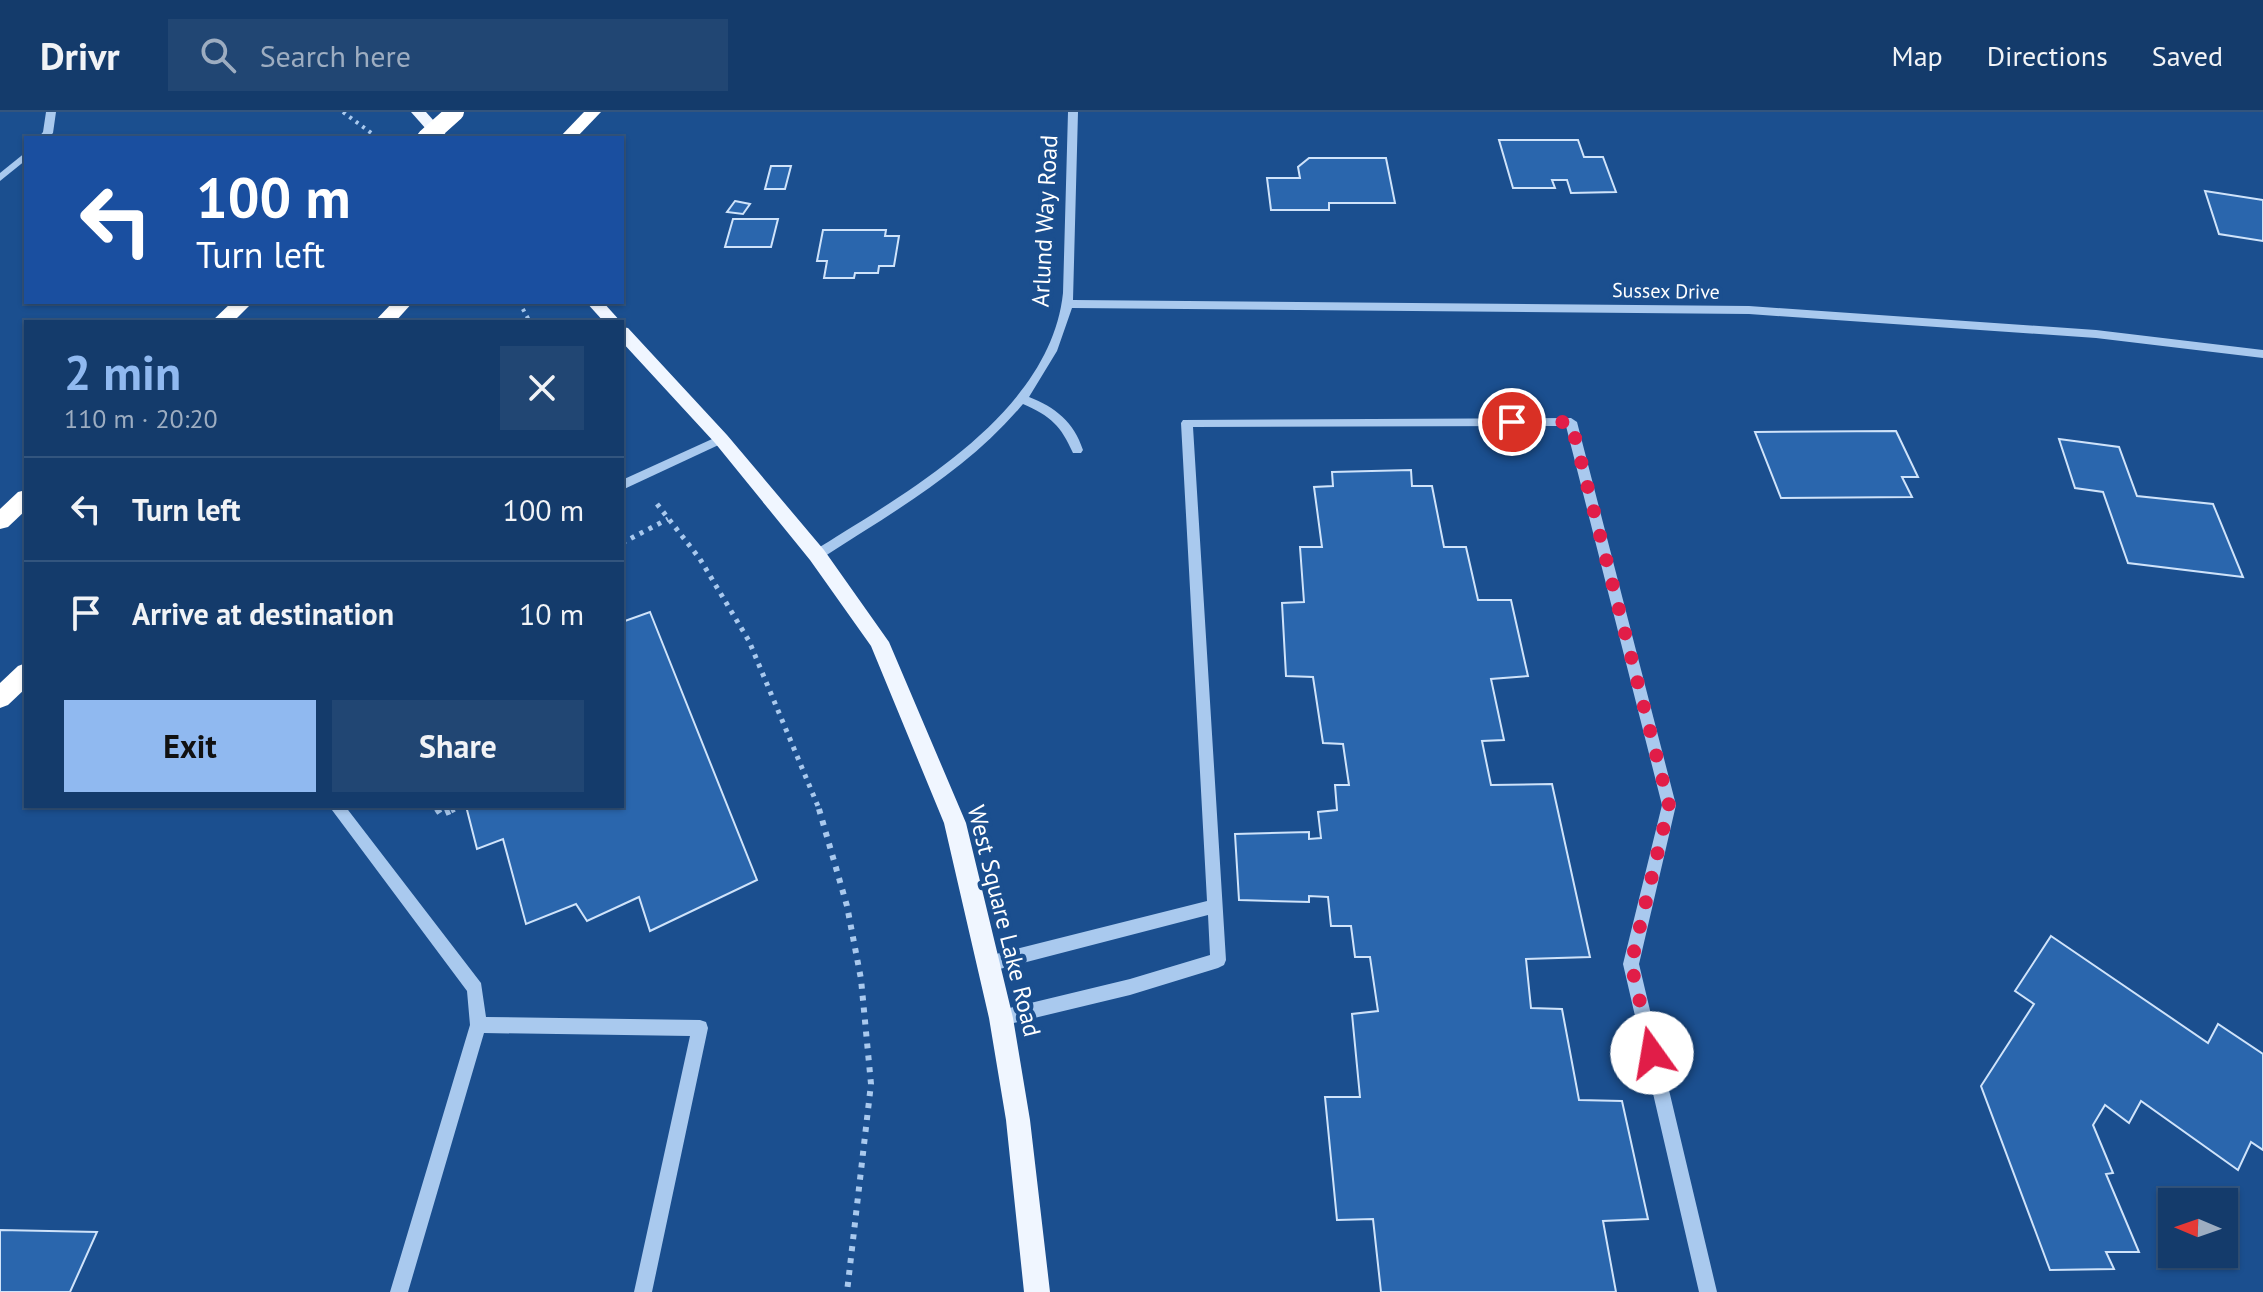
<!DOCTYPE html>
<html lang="en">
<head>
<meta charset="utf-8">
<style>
	body { margin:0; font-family:"PT Sans",sans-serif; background:#214673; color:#f1f3f6; height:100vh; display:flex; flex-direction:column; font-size:30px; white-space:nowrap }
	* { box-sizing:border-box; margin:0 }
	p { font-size:26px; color:#9dadc1 }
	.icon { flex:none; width:44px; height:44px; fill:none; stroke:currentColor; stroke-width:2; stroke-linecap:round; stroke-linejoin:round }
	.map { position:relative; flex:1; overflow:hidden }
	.drawer { position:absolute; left:24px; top:208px; width:600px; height:488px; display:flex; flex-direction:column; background:#143b6b; border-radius:0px; box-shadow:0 2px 6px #0004,0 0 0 2px #33557e }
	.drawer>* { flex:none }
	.guide { position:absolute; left:24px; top:24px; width:600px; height:168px; border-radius:0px; box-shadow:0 2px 6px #0004,0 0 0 2px #33557e; background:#1a4fa0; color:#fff; overflow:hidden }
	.needle { width:52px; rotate:272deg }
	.tools { position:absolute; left:2158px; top:1076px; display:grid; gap:16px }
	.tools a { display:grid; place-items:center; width:80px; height:80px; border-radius:0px; background:#143b6b; box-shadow:0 2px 6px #0004,0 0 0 2px #33557e; font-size:40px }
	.pin { position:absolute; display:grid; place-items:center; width:68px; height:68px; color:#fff; margin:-34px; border:4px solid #fff; border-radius:50%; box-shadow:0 2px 8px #0007 }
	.me { position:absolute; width:88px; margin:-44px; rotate:347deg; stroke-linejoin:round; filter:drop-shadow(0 0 6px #0008) }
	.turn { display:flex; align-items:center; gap:28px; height:168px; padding:0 40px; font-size:36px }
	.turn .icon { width:104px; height:104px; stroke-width:2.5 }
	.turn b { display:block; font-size:56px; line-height:68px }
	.round { display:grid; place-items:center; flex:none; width:84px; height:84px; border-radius:0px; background:#214673 }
	.head { display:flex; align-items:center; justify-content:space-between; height:136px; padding:0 40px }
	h1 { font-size:48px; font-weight:600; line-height:60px; color:#90b9f0 }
	.primary-button { display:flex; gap:16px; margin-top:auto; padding:16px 40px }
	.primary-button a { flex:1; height:92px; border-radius:0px; background:#90b9f0; color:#111; font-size:32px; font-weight:600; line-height:92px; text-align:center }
	.primary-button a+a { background:#214673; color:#f1f3f6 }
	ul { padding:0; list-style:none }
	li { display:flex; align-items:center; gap:24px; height:104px; padding:0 40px; border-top:2px solid #33557e }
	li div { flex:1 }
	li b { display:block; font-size:30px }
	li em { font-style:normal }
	header { display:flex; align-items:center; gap:48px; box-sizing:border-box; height:112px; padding:0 40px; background:#143b6b; border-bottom:2px solid #33557e }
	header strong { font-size:38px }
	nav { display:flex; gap:44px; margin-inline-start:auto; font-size:28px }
	.search { width:560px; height:72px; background:#214673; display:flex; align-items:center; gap:20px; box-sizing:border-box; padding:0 28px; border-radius:0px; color:#9dadc1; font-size:30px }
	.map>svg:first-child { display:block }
</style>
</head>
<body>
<header>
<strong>Drivr</strong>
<div class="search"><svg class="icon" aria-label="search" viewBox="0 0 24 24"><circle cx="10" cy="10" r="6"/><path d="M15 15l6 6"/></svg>Search here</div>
<nav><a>Map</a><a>Directions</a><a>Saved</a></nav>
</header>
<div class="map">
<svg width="2263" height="1180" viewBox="0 0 2263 1180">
	<rect width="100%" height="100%" fill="#1b4f8f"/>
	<!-- building -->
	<g fill="#2a66ad" stroke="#cfe3fa" stroke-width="2">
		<polygon points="1499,28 1578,28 1584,45 1603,45 1616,80 1571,81 1567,68 1552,68 1555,76 1513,76"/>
		<polygon points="1309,46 1386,46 1395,91 1329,91 1329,98 1271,98 1267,66 1300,66 1298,55"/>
		<polygon points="771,54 791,54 785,77 765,77"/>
		<polygon points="2205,79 2263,88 2263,129 2219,122"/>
		<polygon points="735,89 750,92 743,102 727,100"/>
		<polygon points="733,107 778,107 771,135 725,135"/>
		<polygon points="823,118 886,118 885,124 899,124 894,154 879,154 878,161 855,161 854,166 824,166 827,149 817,149"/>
		<polygon points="1896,319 1918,365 1902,365 1912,385 1781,386 1755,320"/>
		<polygon points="2059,327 2119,335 2137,384 2213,392 2243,465 2128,451 2103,380 2075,376"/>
		<polygon points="1411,358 1412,374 1432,374 1444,435 1466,435 1478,488 1511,488 1528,564 1491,567 1504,628 1482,629 1491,673 1552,672 1590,845 1526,847 1531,896 1562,897 1579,988 1622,989 1648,1107 1603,1109 1616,1180 1381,1180 1373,1107 1337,1108 1325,985 1360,985 1352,902 1378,899 1370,845 1355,845 1351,814 1331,814 1328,785 1309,784 1309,790 1239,788 1235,722 1309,720 1309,727 1321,726 1318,700 1337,698 1335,673 1349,673 1343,632 1323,631 1313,565 1286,564 1282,491 1304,490 1300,435 1322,435 1314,375 1333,374 1332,360"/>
		<polygon points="650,500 757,768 650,819 639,785 587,809 576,792 526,812 503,727 477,737 466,694 622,694 622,510"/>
		<polygon points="2051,824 2208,931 2218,912 2263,942 2263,1038 2251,1030 2238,1058 2141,989 2129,1011 2105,993 2093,1013 2113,1061 2106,1062 2139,1140 2106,1140 2114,1157 2050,1158 1981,974 2034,892 2015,879"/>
		<polygon points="0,1118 97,1120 70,1180 0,1180"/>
	</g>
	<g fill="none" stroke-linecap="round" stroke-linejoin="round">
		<!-- path-far2 -->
		<g stroke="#a9c9ee" stroke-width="4" stroke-dasharray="3 5" stroke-linecap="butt">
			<polyline points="343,0 378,26"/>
			<polyline points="519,190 530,210"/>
		</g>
		<!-- path-far1 -->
		<g stroke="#a9c9ee" stroke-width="5" stroke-dasharray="4 6" stroke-linecap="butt">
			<polyline points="657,392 700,447 749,529 820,699"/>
			<polyline points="622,431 668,407"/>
			<polyline points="435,694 438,699"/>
			<polyline points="451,699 461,694"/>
		</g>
		<!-- path -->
		<g stroke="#a9c9ee" stroke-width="6" stroke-dasharray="5 7" stroke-linecap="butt">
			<polyline points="437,697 441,703 455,697"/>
			<polyline points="819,697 847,794 861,867 871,972 847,1180"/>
		</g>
		<!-- minor -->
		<g fill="#a9c9ee" fill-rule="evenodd">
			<polygon points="46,0 56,0 53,21 48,26 38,26 43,20"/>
			<path d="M1068,0H1078L1073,188L1749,194L2096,218L2263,238V246L2096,226L1749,202L1072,196L1057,239L1029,285C1055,295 1074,310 1083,338L1081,341H1073C1061,314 1051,304 1023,292C968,358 893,400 822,446H812L811,443L812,440C905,381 1050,303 1063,181Z"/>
			<polygon points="26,40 26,48 0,69 0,61"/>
			<polygon points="1571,306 1577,310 1676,693 1639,852 1717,1180 1699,1180 1623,852 1662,693 1566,314 1193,315 1226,848 1224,853 1218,856 1130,883 1001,914 995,912 993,906 995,900 1001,898 1130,867 1210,843 1208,803 988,860 982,857 980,852 982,847 988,844 1207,789 1181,311 1183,308"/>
			<polygon points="721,323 727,327 725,330 622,378 622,368"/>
			<polygon points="329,694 345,694 481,871 486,905 700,908 706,910 708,916 652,1180 634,1180 690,924 484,921 408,1180 390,1180 470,913 467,879"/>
		</g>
		<!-- major -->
		<g fill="#f0f6ff" fill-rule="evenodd">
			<polygon points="411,0 426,0 449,26 434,26"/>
			<polygon points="586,190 603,190 621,210 604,210"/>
			<polygon points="622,215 628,216 727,323 824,438 889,530 966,711 1013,906 1030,1008 1050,1180 1024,1180 1006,1008 989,906 944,711 871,534 810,448 715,331 622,230"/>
		</g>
		<!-- highway -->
		<g fill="#fff" fill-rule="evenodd">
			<polygon points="584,0 601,0 576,26 559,26"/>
			<polygon points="232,190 253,190 233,210 211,210"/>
			<polygon points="393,190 413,190 395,210 374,210"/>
			<polygon points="26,378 26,398 8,415 0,417 0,397 18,380"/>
			<polygon points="26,551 26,576 8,593 0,596 0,571 18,554"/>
		</g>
		<!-- highway-bridge -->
		<polyline stroke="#fff" stroke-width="18" points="426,26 455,0"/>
	</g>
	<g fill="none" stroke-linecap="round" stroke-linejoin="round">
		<!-- route -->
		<polyline stroke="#e11d48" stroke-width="14" stroke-dasharray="0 25.2" points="1512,310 1571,310 1669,693 1631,852 1652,941"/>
	</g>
	<g text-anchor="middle" stroke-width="8" stroke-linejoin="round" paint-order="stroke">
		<!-- far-street labels -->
		<g font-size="20" fill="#fff" stroke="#1b4f8f">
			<text transform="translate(1666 179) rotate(1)" y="7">Sussex Drive</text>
		</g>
		<!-- street labels -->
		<g font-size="24" fill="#fff" stroke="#1b4f8f">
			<text transform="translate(1045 109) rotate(-87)" y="8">Arlund Way Road</text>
			<text transform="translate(1004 809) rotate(76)" y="8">West Square Lake Road</text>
		</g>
	</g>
</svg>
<div class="tools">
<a><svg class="needle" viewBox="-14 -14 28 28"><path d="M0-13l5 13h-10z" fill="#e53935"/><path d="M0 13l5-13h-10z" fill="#9dadc1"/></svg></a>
</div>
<div class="pin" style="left:1512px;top:310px;background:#d93025"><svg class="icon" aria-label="arrive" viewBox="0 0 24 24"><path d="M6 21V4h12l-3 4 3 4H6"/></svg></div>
<svg class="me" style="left:1652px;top:941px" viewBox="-20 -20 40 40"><circle r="19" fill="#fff"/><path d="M0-13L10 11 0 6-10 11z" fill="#e11d48"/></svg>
<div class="guide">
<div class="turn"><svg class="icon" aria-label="left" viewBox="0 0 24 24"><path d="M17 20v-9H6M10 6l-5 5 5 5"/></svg><div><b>100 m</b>Turn left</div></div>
</div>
<section class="drawer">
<div class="head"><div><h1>2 min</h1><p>110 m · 20:20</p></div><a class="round"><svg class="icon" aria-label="close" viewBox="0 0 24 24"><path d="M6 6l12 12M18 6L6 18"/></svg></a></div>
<ul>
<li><svg class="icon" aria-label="left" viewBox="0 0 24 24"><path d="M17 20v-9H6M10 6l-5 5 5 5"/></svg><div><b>Turn left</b></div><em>100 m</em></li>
<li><svg class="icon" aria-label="arrive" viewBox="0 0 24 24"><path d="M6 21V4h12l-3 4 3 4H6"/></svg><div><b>Arrive at destination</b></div><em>10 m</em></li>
</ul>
<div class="primary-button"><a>Exit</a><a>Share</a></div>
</section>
</div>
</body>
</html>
